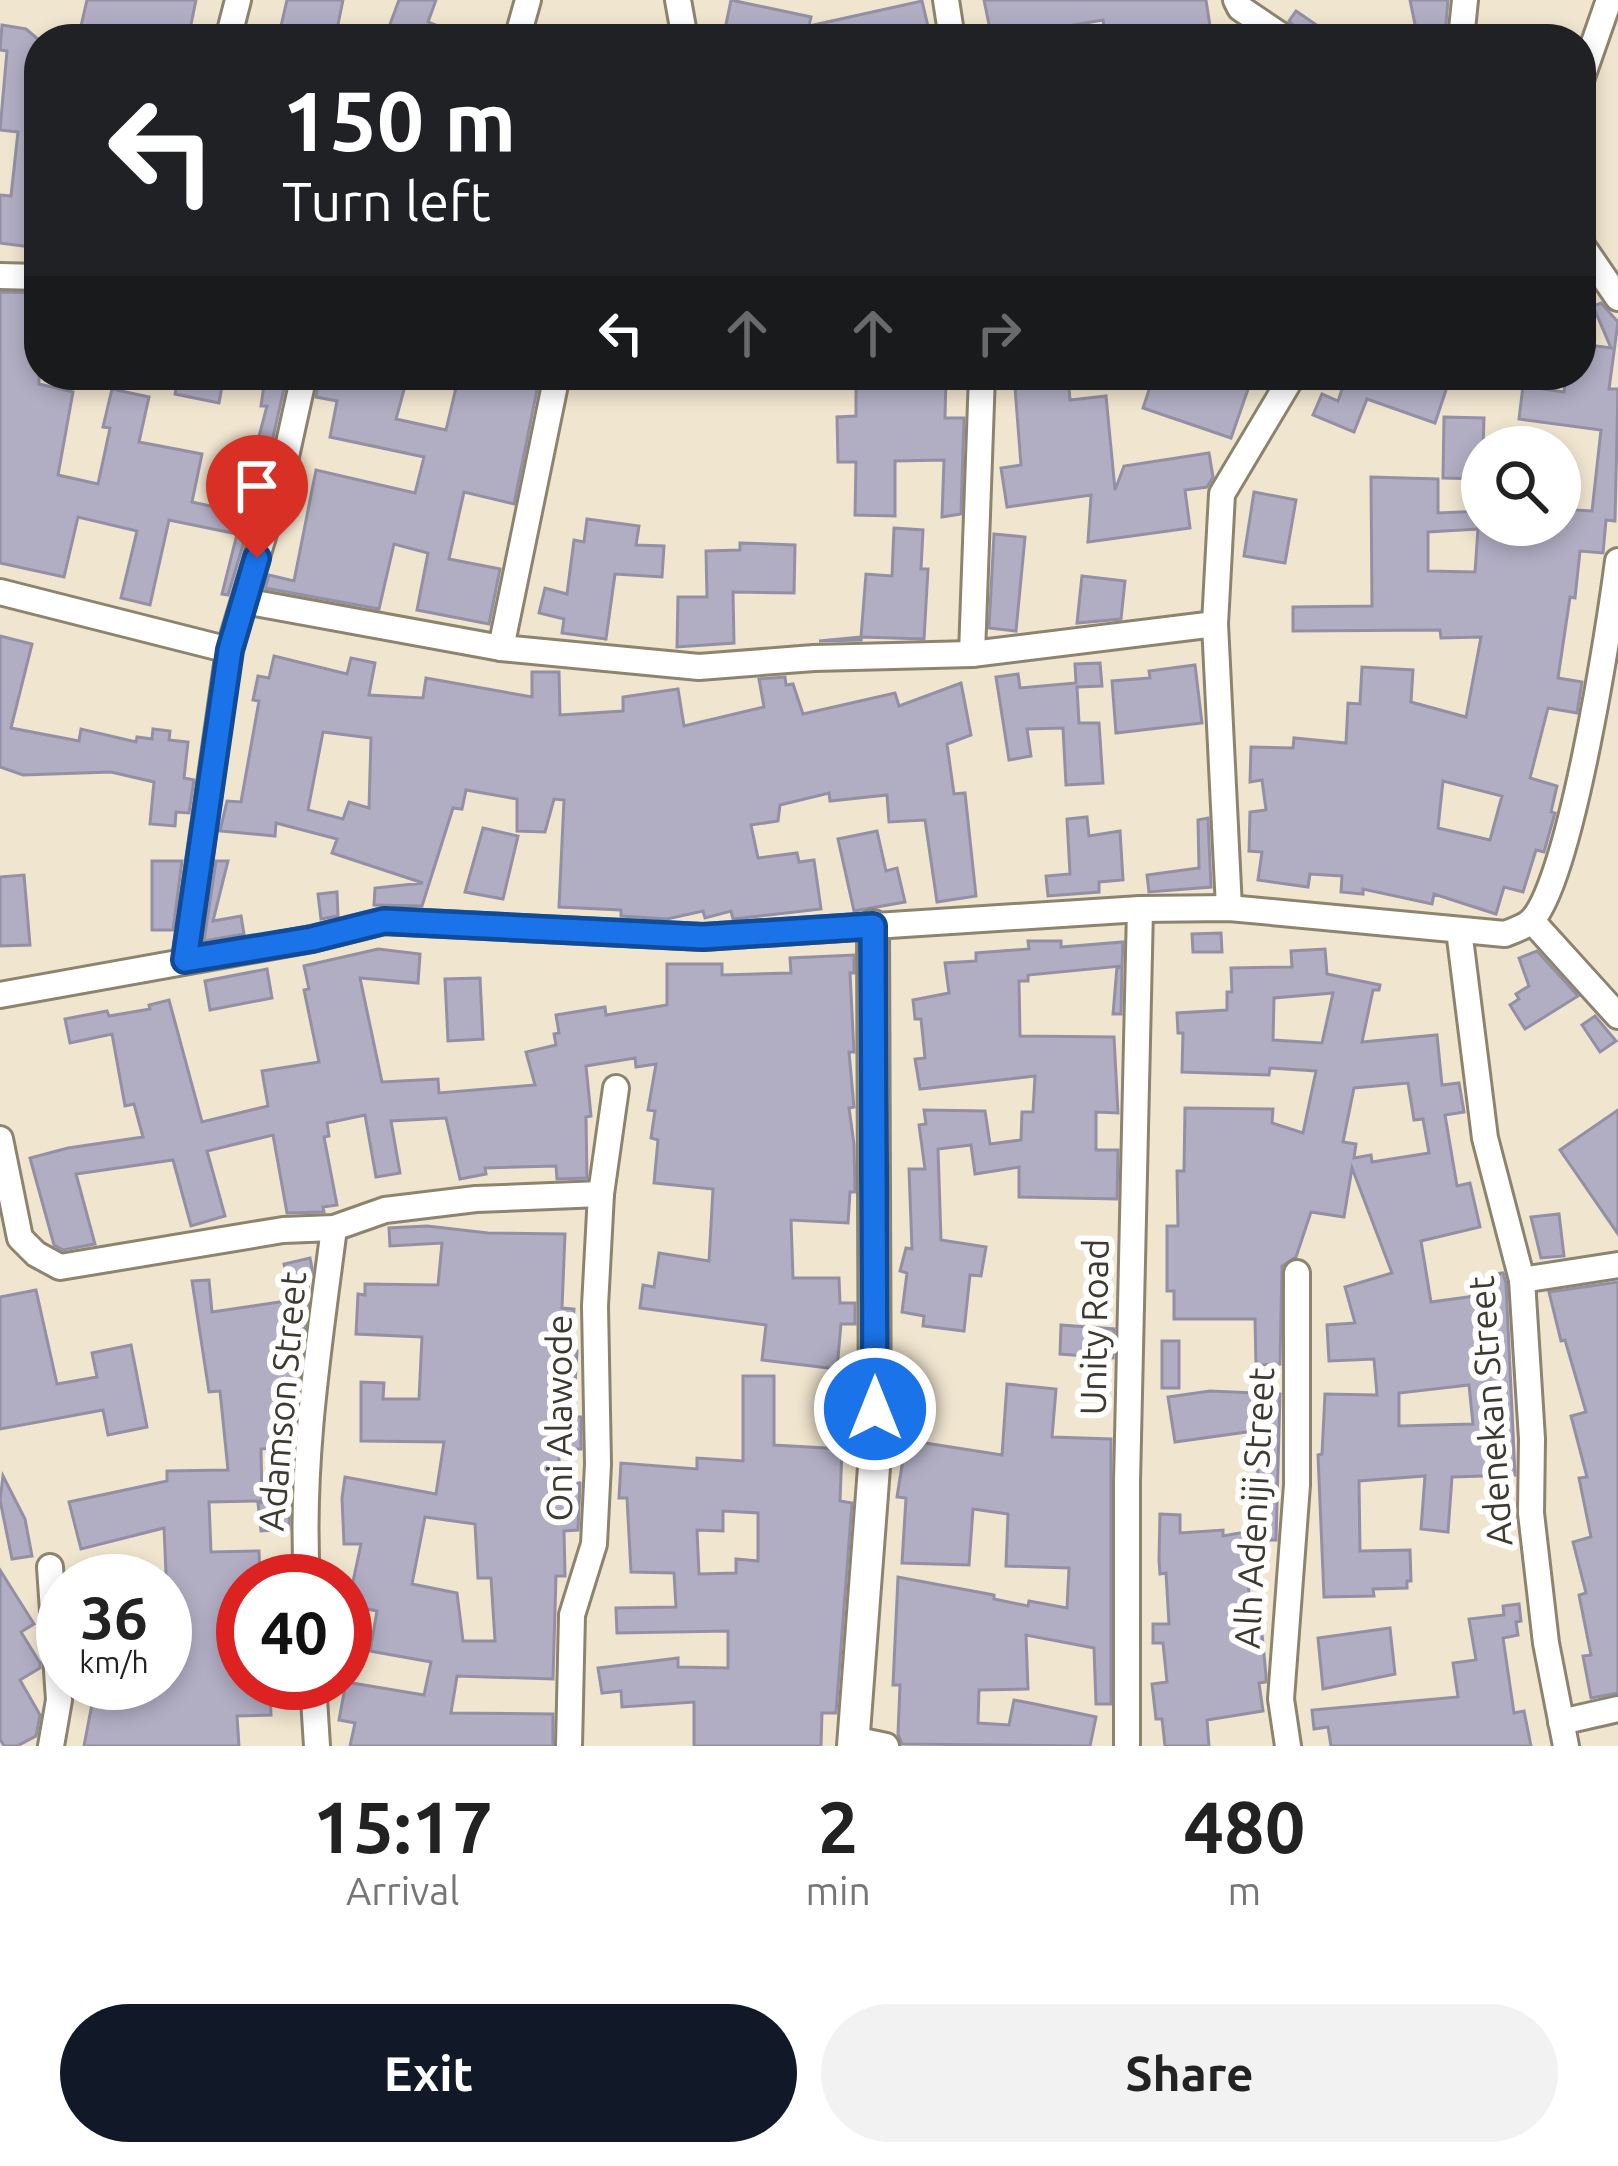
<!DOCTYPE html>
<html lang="en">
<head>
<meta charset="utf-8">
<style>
	body { margin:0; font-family:Ubuntu,sans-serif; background:#f2f2f2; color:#222; height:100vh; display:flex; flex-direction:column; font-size:45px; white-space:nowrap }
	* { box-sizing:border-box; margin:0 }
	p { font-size:39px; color:#767676 }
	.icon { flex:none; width:66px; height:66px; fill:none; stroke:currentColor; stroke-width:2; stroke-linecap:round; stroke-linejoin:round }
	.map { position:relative; height:1746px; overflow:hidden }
	.sheet { display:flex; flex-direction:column; background:#fff; flex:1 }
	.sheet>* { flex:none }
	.top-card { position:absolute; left:24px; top:24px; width:1572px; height:366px; border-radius:48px; box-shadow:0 6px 18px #0003; background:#202124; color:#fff; overflow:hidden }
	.buttons { position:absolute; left:1461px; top:426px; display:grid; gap:24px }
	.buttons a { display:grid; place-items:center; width:120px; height:120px; border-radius:50%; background:#fff; box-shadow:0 6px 18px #0003; font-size:60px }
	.speed { position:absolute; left:36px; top:1554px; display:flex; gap:24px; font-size:60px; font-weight:700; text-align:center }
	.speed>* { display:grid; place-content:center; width:156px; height:156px; border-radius:50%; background:#fff; box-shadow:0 6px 18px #0003; line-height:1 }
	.speed small { font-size:30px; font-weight:400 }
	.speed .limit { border:18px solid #d22; background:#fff; color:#111 }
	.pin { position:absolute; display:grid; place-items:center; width:102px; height:102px; color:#fff; margin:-123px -51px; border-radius:50% 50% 50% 0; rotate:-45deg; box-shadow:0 0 12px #0007 }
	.pin .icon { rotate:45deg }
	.me { position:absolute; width:132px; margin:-66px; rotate:0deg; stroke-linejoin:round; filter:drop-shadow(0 0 9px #0008) }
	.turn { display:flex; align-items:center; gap:42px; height:252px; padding:0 60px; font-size:54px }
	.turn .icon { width:156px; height:156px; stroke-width:2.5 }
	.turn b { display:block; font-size:84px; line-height:102px }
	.lanes { display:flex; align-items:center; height:114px; padding:0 60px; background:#0003; justify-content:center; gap:60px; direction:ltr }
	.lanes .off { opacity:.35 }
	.eta { display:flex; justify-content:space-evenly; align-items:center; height:204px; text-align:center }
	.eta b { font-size:72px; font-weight:700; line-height:84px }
	.button { display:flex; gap:24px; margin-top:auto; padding:24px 60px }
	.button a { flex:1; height:138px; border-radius:72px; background:#111827; color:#fff; font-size:48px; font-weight:700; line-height:138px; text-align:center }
	.button a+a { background:#f2f2f2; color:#222 }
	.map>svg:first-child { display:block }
</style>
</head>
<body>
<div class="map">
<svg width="1618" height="1746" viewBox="0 0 1618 1746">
	<rect width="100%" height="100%" fill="#f0e5cf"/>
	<!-- building -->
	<g fill="#b1aec4" stroke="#9390a5" stroke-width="3" fill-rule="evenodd">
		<polygon points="87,0 196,0 188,39 78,39"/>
		<polygon points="287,0 343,0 335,39 278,39"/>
		<polygon points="399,0 436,0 428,22 469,39 397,39 386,35"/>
		<polygon points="731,0 811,17 809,26 922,1 931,39 723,39"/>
		<polygon points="984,0 1206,0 1212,39 1106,39 1103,20 992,39"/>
		<polygon points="1410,0 1448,0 1445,35 1418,39"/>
		<polygon points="1296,11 1337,39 1308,39 1289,21"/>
		<polygon points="2,25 26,29 39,40 39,248 0,243 0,195 11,196 18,132 0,130 7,51 0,50"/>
		<polygon points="0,292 39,293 39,384 73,392 58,475 98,484 110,428 103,427 112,389 149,397 139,442 202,454 192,502 252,515 228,595 222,594 237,534 169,520 150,605 121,598 137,531 78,517 64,577 0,563"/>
		<path d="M1601,303L1618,322L1609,389H1618L1615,521L1606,520L1603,553L1580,551L1575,598L1570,597L1558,678L1582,682L1577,713L1548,708L1530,778L1557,786L1551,812L1555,813L1544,852L1536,850L1523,892L1504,887L1496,914L1434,894L1432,904L1363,889V894L1341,892L1342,876L1310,874L1308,887L1258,880L1262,852L1249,851L1250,812L1266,810L1262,780L1250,782L1251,747L1293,748L1294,738L1346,743L1348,703L1360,704L1362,667L1413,670L1411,702L1466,717L1481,637L1441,638L1440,630L1293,631V607L1372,606L1371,477L1438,479V513L1482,511V525H1560V509L1592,511L1601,430L1519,419L1523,386L1564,392L1566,375H1581V344L1611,348L1593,306ZM1478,529L1475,572L1428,571V532ZM1443,781L1502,796L1490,840L1438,828Z"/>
		<polygon points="179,375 224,375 219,403 175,394"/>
		<polygon points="252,375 287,375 271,446 257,444 267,406 261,406 264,385 251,383"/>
		<polygon points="320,375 378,378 379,375 408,375 396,419 446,430 459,375 540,375 514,504 464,492 449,559 500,569 489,624 417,610 428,553 394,544 379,609 265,588 269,575 294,581 316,470 415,493 424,457 330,437 337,401 316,397"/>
		<polygon points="887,375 946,375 945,418 964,418 961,514 942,517 944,460 895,461 895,516 855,515 856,462 838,462 837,417 856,416 856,379 887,380"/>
		<polygon points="1014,375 1068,375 1070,400 1106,396 1115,490 1124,466 1209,453 1213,477 1207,487 1185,490 1190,528 1088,542 1091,495 1007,507 1001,468 1021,465"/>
		<polygon points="1154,375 1253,375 1231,438 1143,408"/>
		<polygon points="1347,375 1451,375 1435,423 1367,399 1354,432 1313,415 1322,394 1338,401"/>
		<polygon points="1444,417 1484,418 1482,479 1443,478"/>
		<polygon points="1254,492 1296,500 1285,563 1244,556"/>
		<polygon points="587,519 639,526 636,545 664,546 662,577 615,574 606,639 562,633 564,619 539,613 545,588 567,594 574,540 584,542"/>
		<polygon points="894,528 923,530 921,569 928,569 924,639 861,637 861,640 819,641 861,637 866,574 892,576"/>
		<polygon points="994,534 1025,537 1016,631 989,628"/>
		<polygon points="740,543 795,545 794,593 733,592 734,643 677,647 678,597 707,597 706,551 740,550"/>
		<polygon points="1082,576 1125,581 1121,619 1077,623"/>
		<polygon points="0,636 32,644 11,728 79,741 81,729 136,742 137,737 152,739 153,729 170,731 169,740 188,742 184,778 194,780 189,813 176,812 175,826 150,824 154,782 111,772 23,775 0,767"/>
		<path d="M274,656L347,674L351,658L375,663L369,695L423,698L426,678L532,697V672H559L560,715L623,711V697L678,689L684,726L764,707L759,679L785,677L786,685L793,684L803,714L895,693L899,706L961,683L971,735L947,744L954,794L965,793L976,896L937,902L925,820L889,822L887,795L830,801L829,793L780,805L778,821L751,825L758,858L797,853L799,862L814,860L821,909L733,919L731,911L705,918L703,911L667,919L621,916V910L559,907L564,800L554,799L545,832L517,831V799L466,790L462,809L453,808L422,906L374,905L375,888L423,883L332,853L337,839L276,823L275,836L220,831L227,801L241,802L259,701L253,700L258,676L269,678ZM323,732L371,738L369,808L349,802L343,819L308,810Z"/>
		<polygon points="1100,663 1102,686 1077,687 1079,723 1099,723 1103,783 1066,785 1063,728 1027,729 1031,756 1009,760 996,677 1018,674 1020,688 1076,683 1075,664"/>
		<polygon points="1195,665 1202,723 1116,733 1112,681 1150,678 1149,671"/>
		<polygon points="1087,817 1089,836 1120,831 1123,880 1099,882 1099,892 1048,896 1046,876 1070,874 1067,819"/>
		<polygon points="1208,818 1211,887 1149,892 1147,875 1199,868 1198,820"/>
		<polygon points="483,828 518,836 503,899 465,892"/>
		<polygon points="877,831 886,871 897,868 905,902 854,911 838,839"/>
		<polygon points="152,861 182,861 173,930 152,930"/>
		<polygon points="216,861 228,861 213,921 241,916 244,934 204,941"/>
		<polygon points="24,875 30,945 0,946 0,877"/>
		<polygon points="337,892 338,916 321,919 318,894"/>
		<polygon points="1221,933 1222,952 1193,952 1192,934"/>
		<polygon points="1028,941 1061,941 1061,947 1123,942 1122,966 1028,975 1028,981 1019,981 1020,1036 1114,1037 1118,1113 1096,1112 1096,1150 1118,1150 1117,1199 1019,1197 1019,1167 975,1174 971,1145 938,1149 941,1240 986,1247 981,1276 970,1275 964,1331 923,1326 924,1316 902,1312 907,1273 900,1271 906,1248 912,1249 909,1169 925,1169 919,1125 926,1124 924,1110 985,1111 990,1144 1021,1140 1022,1112 1033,1112 1035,1076 920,1089 915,1059 925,1058 921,1019 915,1019 913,1000 949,993 945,963 976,961 976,953 1029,949"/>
		<polygon points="378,949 420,954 418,983 360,978 382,1082 438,1079 439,1093 535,1085 526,1052 556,1045 554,1034 559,1033 556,1015 605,1007 606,1015 667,1005 667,964 722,964 722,975 791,973 790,958 854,955 854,973 850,973 854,1052 849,1052 854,1107 849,1108 854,1144 855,1192 850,1192 848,1223 791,1220 793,1278 839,1278 840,1303 855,1303 855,1324 841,1324 837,1369 762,1360 766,1325 640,1308 643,1285 654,1287 659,1253 709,1261 713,1189 654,1183 658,1140 651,1138 655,1111 648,1110 656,1064 636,1067 635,1058 586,1066 591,1116 586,1117 587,1178 557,1179 556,1166 485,1168 486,1174 460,1179 446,1118 391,1121 400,1173 376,1177 365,1115 327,1123 329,1136 324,1137 337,1205 323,1207 324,1212 287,1213 273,1135 207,1151 225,1216 191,1226 173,1160 76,1174 95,1244 63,1250 54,1245 30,1158 68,1148 143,1137 134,1104 125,1106 112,1034 70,1043 65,1019 107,1011 109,1016 150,1009 149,1005 169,1000 202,1122 268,1106 262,1071 319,1062 304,990 309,989 304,966"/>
		<path d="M1325,949L1327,974L1380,985L1379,990H1373L1362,1042L1437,1035L1442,1085L1459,1083L1464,1112L1445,1115L1457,1186L1470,1183L1480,1227L1421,1241L1431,1302L1497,1293L1494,1274L1503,1273L1506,1283L1515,1475L1452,1477L1448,1532L1421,1529L1425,1476L1359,1481L1360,1551L1410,1550L1411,1581H1407V1588L1373,1589L1374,1596L1324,1597L1318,1455L1322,1454L1325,1394L1377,1395L1374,1359L1329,1361L1327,1325L1355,1323L1345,1287L1392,1273L1352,1168L1344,1217L1311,1212L1296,1257L1282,1266L1280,1364L1256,1365L1255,1319H1174V1291H1167V1226H1178L1177,1171H1184L1185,1108L1273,1109L1272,1123L1303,1133L1316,1071L1270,1068L1269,1075L1182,1072L1183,1033H1178L1177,1013L1227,1010V992H1232L1231,968L1292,967L1291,951ZM1333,993L1322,1043L1273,1040L1274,998ZM1408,1083L1414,1120L1423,1119L1429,1153L1372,1162L1371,1155L1354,1158L1356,1144L1343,1142L1354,1088ZM1469,1385L1473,1424L1399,1426V1393Z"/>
		<polygon points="1537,951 1578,996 1525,1029 1510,1005 1519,999 1516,994 1529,986 1519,958"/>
		<polygon points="1117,967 1122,968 1121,1014 1113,1014"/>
		<polygon points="267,969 272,998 210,1010 205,981"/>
		<polygon points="480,978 483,1039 448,1041 445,979"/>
		<polygon points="1595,1016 1616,1041 1600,1052 1582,1025"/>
		<polygon points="1618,1110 1618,1234 1560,1150"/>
		<polygon points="1559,1214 1564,1256 1541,1258 1531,1217"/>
		<path d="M427,1226L488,1233L565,1234L562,1308L574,1309L570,1351H577L575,1384L563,1383L560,1417H581V1449H558L561,1483H580V1486L578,1530L564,1531L565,1576H556L553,1679L457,1676L451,1713L553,1714V1746H350L355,1723L339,1720L346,1682L424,1695L431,1662L370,1651L377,1611L348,1605L361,1544H344L342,1498L345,1477L436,1494L444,1442L361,1441V1382L384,1383L383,1399H419L422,1337L356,1334L358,1294L365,1295V1284L438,1285L442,1243L390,1246L389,1228ZM425,1517L475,1524L478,1578H491L495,1641H463L457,1593L412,1584Z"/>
		<polygon points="310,1258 312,1268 311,1275 307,1276 309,1292 292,1446 261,1449 262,1501 209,1502 211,1552 259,1551 260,1581 243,1581 243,1683 270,1683 271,1715 237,1716 239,1746 84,1746 96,1683 165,1683 165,1663 178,1664 171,1595 167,1596 164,1528 81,1549 69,1502 167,1481 167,1471 228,1470 220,1391 209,1392 192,1281 209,1280 212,1312 293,1300 284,1264"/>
		<polygon points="1618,1282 1618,1693 1591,1698 1583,1656 1591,1655 1579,1595 1586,1593 1573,1542 1591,1537 1579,1478 1587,1477 1571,1416 1586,1412 1565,1340 1561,1341 1549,1292"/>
		<polygon points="36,1290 57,1384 97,1377 92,1353 131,1345 147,1427 108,1435 103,1410 0,1429 0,1297"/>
		<polygon points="1061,1325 1114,1329 1113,1358 1060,1354"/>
		<rect x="1162" y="1341" width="17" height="47"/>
		<path d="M743,1376H774V1445L842,1449L840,1501L852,1503L836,1713H822L821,1746H694V1702L622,1707L621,1691L602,1693L598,1668L678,1658V1667L728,1668V1631L617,1633L616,1608L676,1607L674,1573L631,1572L627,1498H619L621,1463L697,1469V1458L743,1461ZM723,1511L758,1513V1561L736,1559V1573L699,1574L697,1530L723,1531Z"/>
		<polygon points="1007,1384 1056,1389 1052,1437 1111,1439 1111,1704 1096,1704 1094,1648 1026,1635 1028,1689 979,1690 978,1723 1009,1725 1014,1700 1035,1704 1096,1717 1090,1746 902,1744 898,1734 900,1685 893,1685 898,1577 994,1595 994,1599 1028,1606 1029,1601 1067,1608 1069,1568 1006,1566 1008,1514 973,1509 969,1565 902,1563 906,1498 897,1497 906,1440 1002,1455"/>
		<polygon points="1210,1391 1280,1394 1276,1540 1264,1540 1254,1431 1175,1442 1168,1397"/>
		<polygon points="3,1476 25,1519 32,1556 12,1559 0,1500"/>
		<polygon points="290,1500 289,1529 261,1531 258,1503"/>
		<polygon points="1160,1514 1180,1515 1180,1533 1223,1530 1223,1536 1245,1532 1251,1625 1261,1624 1266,1675 1266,1682 1259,1683 1263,1711 1207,1720 1209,1746 1165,1746 1162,1719 1156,1719 1152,1684 1167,1682 1163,1643 1153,1643 1153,1624 1169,1624 1166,1573 1160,1574 1159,1560"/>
		<polygon points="0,1570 34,1624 21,1632 40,1663 40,1668 20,1680 40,1715 36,1736 17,1746 4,1746 0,1739"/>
		<polygon points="1519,1604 1521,1621 1516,1622 1518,1635 1503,1638 1514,1713 1524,1711 1531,1746 1331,1746 1328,1727 1314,1729 1312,1710 1458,1697 1453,1663 1476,1660 1469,1619 1504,1615 1503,1606"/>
		<polygon points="1390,1628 1395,1674 1323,1689 1318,1638"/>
	</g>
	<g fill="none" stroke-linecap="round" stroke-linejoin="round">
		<defs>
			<g id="minor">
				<polyline points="678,0 685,39"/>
				<polyline points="946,0 952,39"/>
				<polyline points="1236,0 1240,8 1286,39"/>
				<polyline points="228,39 238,0"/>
				<polyline points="517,39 528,0"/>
				<polyline points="1461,39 1465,0"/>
				<polyline points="1581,80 1609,0"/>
				<polyline points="1581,244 1618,298"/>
				<polyline points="0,276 39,277"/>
				<polyline points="0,592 229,650"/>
				<polyline points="244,601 501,648 699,667 814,658 972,654 1215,624"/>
				<polyline points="501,648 557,375"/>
				<polyline points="972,654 982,375"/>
				<polyline points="1229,908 1215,624 1222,494 1293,375"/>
				<polyline points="1532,921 1618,1016"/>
				<polyline points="1459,930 1485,1138 1522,1280 1532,1439 1531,1513 1546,1643 1566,1746"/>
				<polyline points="185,960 229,650 283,470 304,375"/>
				<path d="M0,995L312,939L384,921L703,937L1140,909L1229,908L1505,934C1513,931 1524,927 1530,922C1570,887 1610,623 1618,561"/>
				<polyline points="0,1139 20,1238 36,1254 60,1267 283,1230 334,1228 385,1210 476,1199 601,1194"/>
				<polyline points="1522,1280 1618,1265"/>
				<polyline points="50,1567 59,1700 51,1746"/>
				<path d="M307,1581C300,1463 319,1345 334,1228"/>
				<polyline points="313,1683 317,1746"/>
				<polyline points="1561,1722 1618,1709"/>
				<polyline points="853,1739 886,1746"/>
				<polyline points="569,1746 572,1615 594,1544 598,1464 595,1306 601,1194 616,1088"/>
				<polyline points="1127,1746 1127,1482 1140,909"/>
				<polyline points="1288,1746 1281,1699 1297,1485 1297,1273"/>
			</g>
			<polyline id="tertiary" points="853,1746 875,1454 873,926"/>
		</defs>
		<!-- minor casing -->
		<use href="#minor" stroke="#8d846f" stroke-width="30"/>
		<!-- tertiary casing -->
		<use href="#tertiary" stroke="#8d846f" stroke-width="36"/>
		<!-- minor -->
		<use href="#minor" stroke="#fff" stroke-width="24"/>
		<!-- tertiary -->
		<use href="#tertiary" stroke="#fff" stroke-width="30"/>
	</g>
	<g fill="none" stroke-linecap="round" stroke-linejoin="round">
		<defs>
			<polyline id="route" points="257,558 230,650 185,960 312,939 384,921 703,937 873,926 875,1409"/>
		</defs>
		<!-- route casing -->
		<use href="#route" stroke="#114b97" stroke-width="30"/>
		<!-- route -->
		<use href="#route" stroke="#1a73e8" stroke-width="21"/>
	</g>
	<g text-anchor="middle" stroke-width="12" stroke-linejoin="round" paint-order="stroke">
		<!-- street labels -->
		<g font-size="36" fill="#3e3931" stroke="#fff">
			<text transform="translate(1094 1327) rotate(-89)" y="13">Unity Road</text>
			<text transform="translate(282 1401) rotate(-85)" y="13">Adamson Street</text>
			<text transform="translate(1490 1411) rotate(-94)" y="13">Adenekan Street</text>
			<text transform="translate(559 1418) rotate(-90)" y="13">Oni Alawode</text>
			<text transform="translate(1254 1508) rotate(-87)" y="13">Alh Adeniji Street</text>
		</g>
	</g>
</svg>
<div class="buttons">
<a><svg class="icon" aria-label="search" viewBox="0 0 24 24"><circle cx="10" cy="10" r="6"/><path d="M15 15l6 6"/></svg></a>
</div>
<div class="speed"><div>36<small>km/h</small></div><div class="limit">40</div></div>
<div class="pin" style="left:257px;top:558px;background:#d93025"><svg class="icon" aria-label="arrive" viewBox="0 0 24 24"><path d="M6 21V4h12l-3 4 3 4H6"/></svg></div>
<svg class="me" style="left:875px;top:1409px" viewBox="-20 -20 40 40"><circle r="17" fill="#1a73e8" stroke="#fff" stroke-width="3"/><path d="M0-11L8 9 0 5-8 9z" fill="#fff"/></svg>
<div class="top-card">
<div class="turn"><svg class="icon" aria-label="left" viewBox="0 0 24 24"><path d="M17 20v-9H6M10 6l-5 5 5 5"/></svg><div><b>150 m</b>Turn left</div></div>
<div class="lanes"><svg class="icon" aria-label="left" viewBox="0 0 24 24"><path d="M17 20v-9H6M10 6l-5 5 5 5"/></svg><svg class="icon off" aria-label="ahead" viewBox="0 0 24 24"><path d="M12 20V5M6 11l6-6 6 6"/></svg><svg class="icon off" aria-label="ahead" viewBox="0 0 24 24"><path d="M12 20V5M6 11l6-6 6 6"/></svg><svg class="icon off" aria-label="right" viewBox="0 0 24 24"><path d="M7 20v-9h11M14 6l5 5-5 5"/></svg></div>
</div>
</div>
<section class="sheet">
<div class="eta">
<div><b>15:17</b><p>Arrival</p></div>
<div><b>2</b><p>min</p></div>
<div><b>480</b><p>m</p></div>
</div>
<div class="button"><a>Exit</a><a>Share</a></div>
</section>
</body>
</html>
